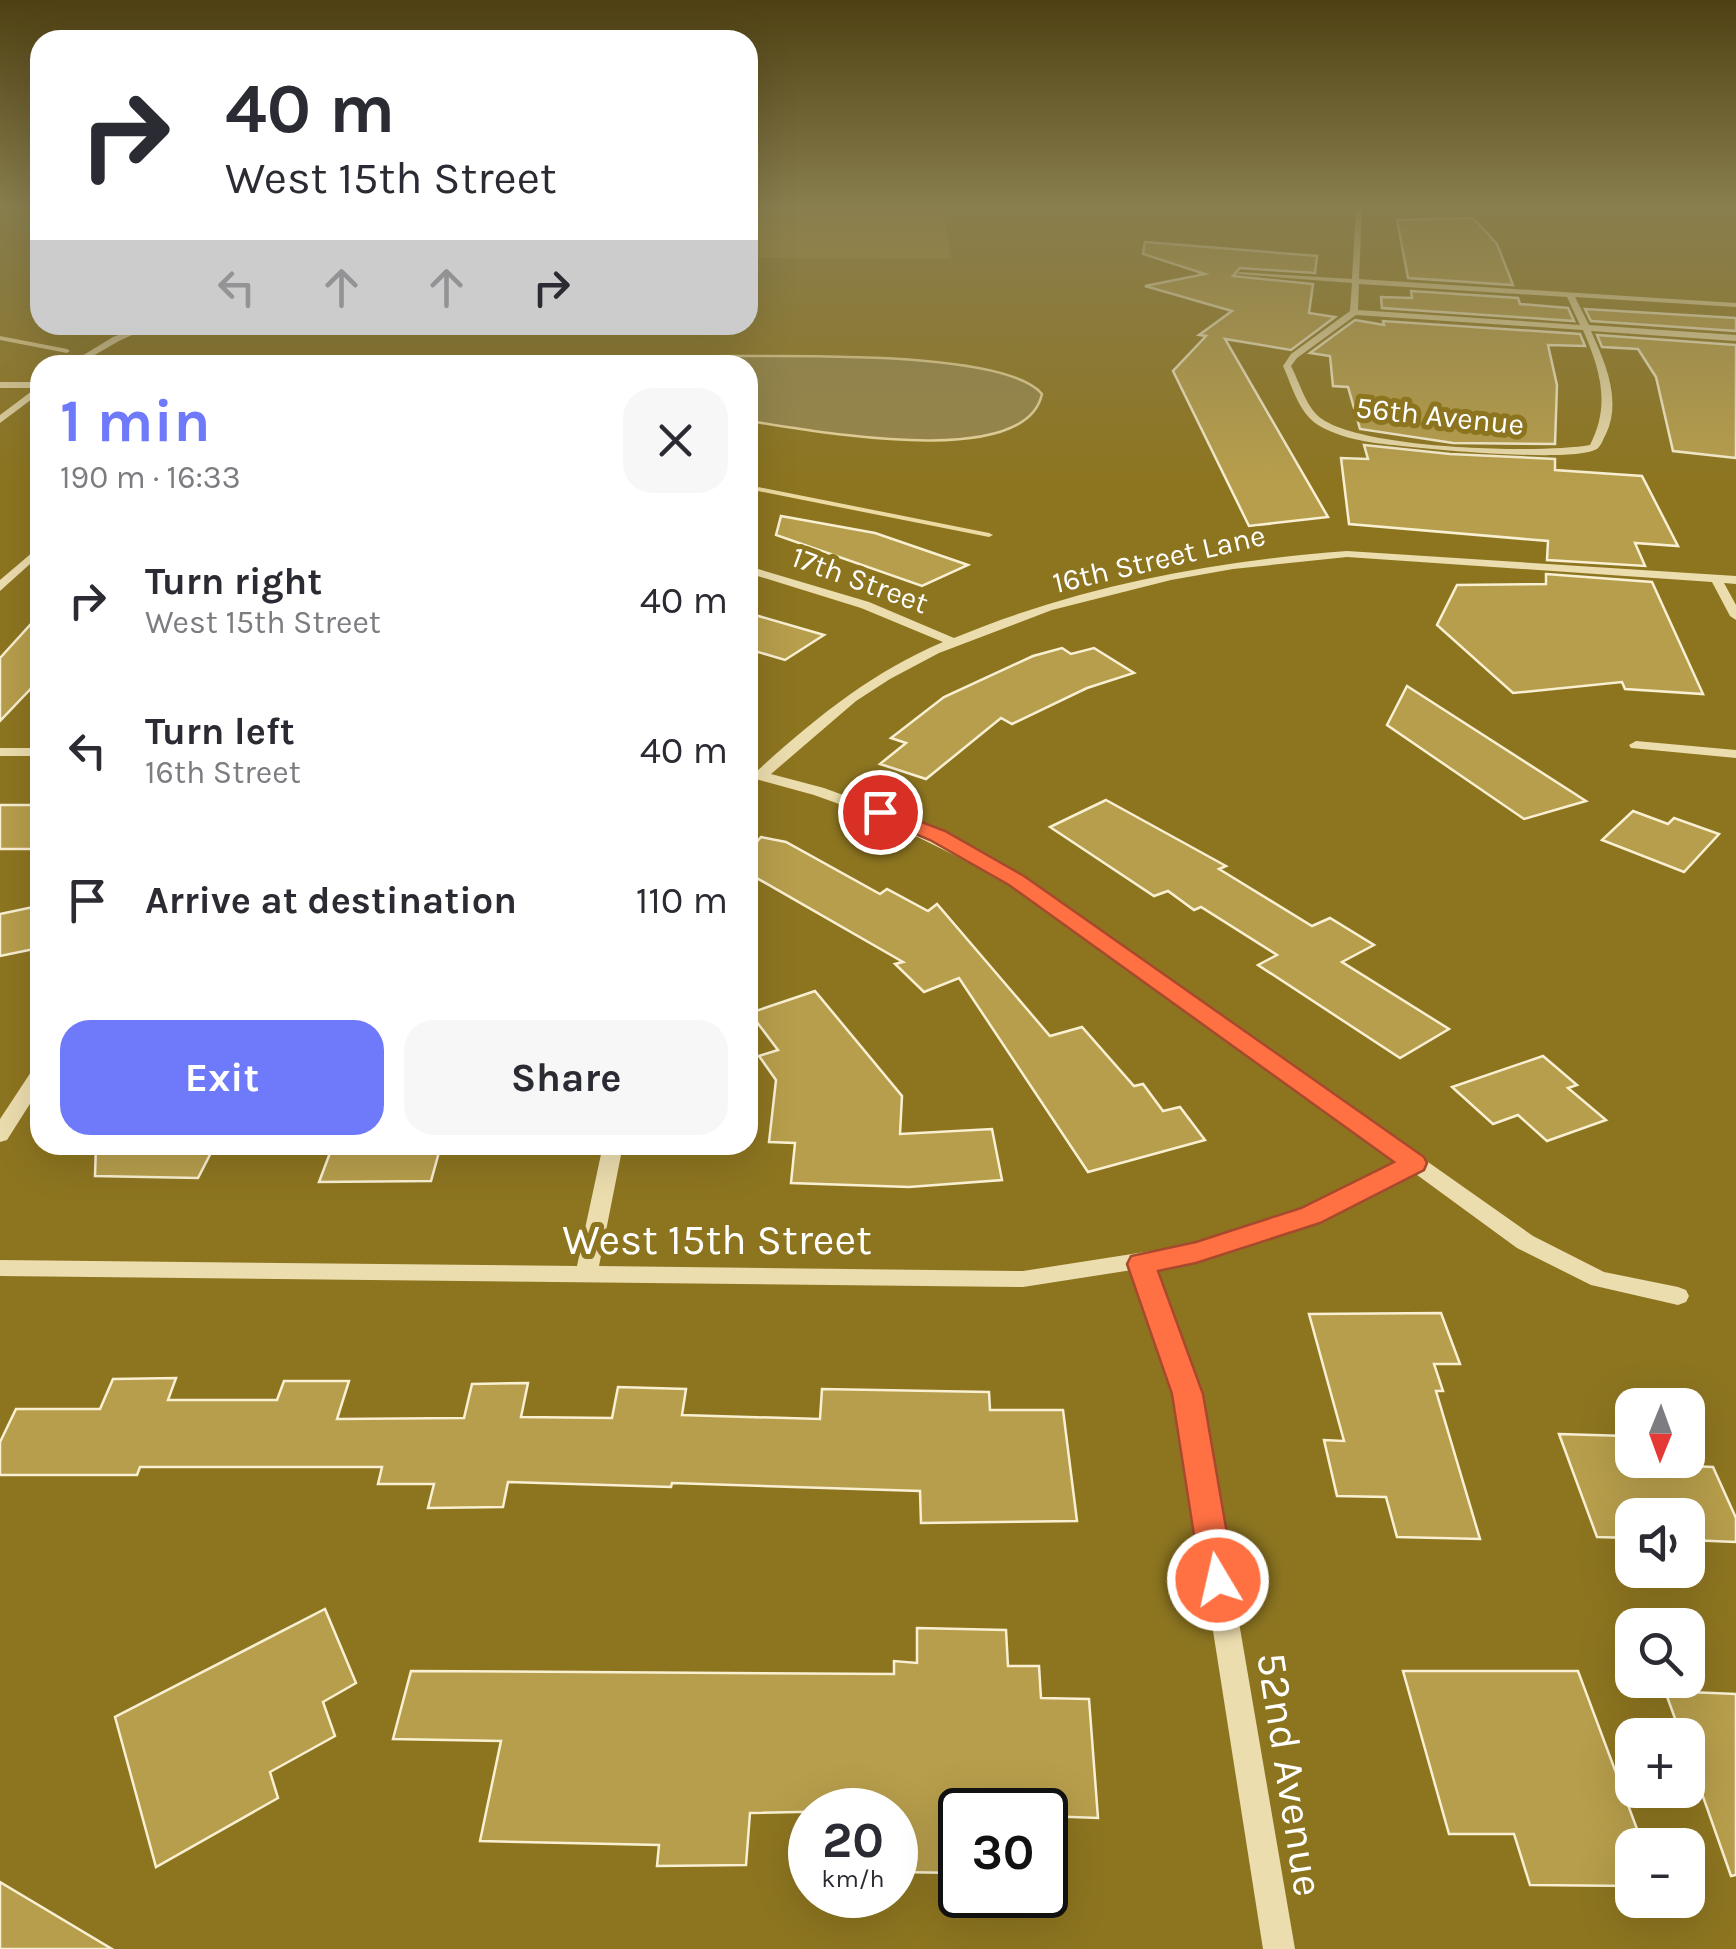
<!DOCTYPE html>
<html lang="en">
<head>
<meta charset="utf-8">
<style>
	body { margin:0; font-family:Karla,sans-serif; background:#f7f7f7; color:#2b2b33; height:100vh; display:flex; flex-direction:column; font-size:38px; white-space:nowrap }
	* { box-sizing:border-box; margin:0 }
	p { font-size:32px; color:#7c7c81 }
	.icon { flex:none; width:55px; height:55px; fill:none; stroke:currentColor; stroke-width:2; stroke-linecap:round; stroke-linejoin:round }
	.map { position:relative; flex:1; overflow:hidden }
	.drawer { position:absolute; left:30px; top:355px; width:728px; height:800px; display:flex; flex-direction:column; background:#fff; border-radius:30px; box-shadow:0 10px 40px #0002 }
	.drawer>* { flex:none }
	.top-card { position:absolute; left:30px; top:30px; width:728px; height:305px; border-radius:30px; box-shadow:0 10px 40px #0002; background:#fff; color:#2b2b33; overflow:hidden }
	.needle { width:65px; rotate:181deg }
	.fabs { position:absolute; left:1615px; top:1388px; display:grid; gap:20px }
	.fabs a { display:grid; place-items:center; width:90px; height:90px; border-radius:20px; background:#fff; box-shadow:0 10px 40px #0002; font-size:50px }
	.speed { position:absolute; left:788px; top:1788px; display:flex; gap:20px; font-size:50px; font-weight:700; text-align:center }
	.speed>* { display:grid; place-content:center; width:130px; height:130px; border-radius:50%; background:#fff; box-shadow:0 10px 40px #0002; line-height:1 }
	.speed small { font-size:25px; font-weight:400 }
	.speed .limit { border:5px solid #111; border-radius:15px; background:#fff; color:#111 }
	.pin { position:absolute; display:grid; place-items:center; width:85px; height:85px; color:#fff; margin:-42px; border:5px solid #fff; border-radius:50%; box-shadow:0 2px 10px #0007 }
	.me { position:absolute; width:110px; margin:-55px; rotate:351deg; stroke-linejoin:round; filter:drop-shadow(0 0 8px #0008) }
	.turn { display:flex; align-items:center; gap:35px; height:210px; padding:0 30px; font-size:45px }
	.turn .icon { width:130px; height:130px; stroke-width:2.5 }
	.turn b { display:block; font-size:70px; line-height:85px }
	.lanes { display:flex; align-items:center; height:95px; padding:0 30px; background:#0003; justify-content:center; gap:50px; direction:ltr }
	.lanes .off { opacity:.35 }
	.round { display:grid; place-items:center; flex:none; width:105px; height:105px; border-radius:30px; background:#f7f7f7 }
	.head { display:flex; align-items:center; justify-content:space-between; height:170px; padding:0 30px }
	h1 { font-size:60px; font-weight:700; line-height:75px; color:#6f7afa }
	.primary-button { display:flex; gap:20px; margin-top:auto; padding:20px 30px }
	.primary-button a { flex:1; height:115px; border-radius:30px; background:#6f7afa; color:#fff; font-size:40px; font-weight:700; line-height:115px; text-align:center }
	.primary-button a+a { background:#f7f7f7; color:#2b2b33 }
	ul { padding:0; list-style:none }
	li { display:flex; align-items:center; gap:30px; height:150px; padding:0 30px }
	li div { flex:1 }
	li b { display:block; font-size:38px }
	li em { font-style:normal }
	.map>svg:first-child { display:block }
</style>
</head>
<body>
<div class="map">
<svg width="1736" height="1949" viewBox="0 0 1736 1949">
	<rect width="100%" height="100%" fill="#8d7520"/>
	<!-- green -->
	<polygon fill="#ab8e33" points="748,209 944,209 951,259 748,258"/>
	<!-- water -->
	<path fill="#97864a" stroke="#eddaa2" stroke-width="2.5" d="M734,356C795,357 1005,350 1042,394C1025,473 807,429 748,421V365H587L661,357Z"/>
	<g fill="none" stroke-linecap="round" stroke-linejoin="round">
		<!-- stream -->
		<g fill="#eddaa2" fill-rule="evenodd">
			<polygon points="0,336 67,349 70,351 67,353 0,340"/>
			<polygon points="112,356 147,363 150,365 138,365 110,359"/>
			<polygon points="748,485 989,533 993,535 989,537 748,489"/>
		</g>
	</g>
	<!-- building -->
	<g fill="#b79e4c" stroke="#f9f0d3" stroke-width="2.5">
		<polygon points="1473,218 1497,244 1513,285 1408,278 1397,220"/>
		<polygon points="1145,242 1317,256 1315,273 1240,268 1233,276 1313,284 1309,313 1335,317 1291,350 1225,339 1328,517 1249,526 1173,371 1206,336 1199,335 1232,311 1145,286 1205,274 1143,254"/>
		<polygon points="1411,291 1518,298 1520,304 1568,308 1574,321 1382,308 1381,297 1412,298"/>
		<polygon points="1585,309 1736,318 1736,331 1591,321"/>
		<polygon points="1355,320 1384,325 1383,321 1580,334 1585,346 1548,345 1557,385 1555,444 1453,443 1360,429 1348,387 1333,386 1330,356 1310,353"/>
		<polygon points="1597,335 1736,345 1736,458 1673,451 1656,377 1638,349 1602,347"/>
		<polygon points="1364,445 1450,454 1555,459 1555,470 1642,476 1678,546 1635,543 1645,566 1547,560 1548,541 1349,524 1341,458 1368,459"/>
		<polygon points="781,516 875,533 968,565 922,586 776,535"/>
		<polygon points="1546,574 1652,582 1703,694 1625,689 1622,682 1513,693 1437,625 1457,585 1546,584"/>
		<polygon points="748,613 824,635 785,660 748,649"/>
		<polygon points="40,614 40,679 0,721 0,658"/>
		<polygon points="1062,648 1071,654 1094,648 1134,673 1087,688 1012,724 1001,718 926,779 880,764 906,743 891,738 944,697 1033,656"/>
		<polygon points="1407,686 1586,801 1524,819 1387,725"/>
		<polygon points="1106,800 1226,866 1219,869 1312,926 1330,918 1374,945 1342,962 1449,1029 1400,1058 1258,965 1277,955 1201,907 1194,910 1168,891 1154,896 1050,827"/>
		<rect x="0" y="805" width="40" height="44"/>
		<polygon points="1633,811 1668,824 1674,818 1719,834 1684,872 1602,840"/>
		<polygon points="761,837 786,842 880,894 887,889 928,911 937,904 1050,1036 1082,1027 1134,1086 1143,1084 1163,1111 1180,1107 1205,1140 1088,1172 959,978 924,992 895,964 903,962 748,873 748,852"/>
		<polygon points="33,907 34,949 0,956 0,914"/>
		<polygon points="815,991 902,1096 900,1134 992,1129 1002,1180 909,1187 791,1183 795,1143 769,1142 776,1080 759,1056 778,1050 750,1013"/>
		<polygon points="1543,1056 1577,1085 1568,1088 1606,1120 1547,1141 1518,1115 1493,1124 1452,1087"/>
		<polygon points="96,1145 215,1145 198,1178 95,1176"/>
		<polygon points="333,1145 441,1145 431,1181 319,1182"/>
		<polygon points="1441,1313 1460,1364 1434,1364 1443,1391 1436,1391 1480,1539 1397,1537 1386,1497 1337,1496 1324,1440 1344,1441 1309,1314"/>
		<polygon points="176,1378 168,1400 277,1400 284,1381 349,1381 337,1419 464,1418 472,1384 528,1383 521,1417 612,1418 618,1387 686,1389 682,1415 820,1419 822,1389 989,1392 990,1410 1063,1410 1077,1521 921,1523 920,1491 672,1483 671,1487 508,1482 503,1507 428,1508 434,1484 378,1484 382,1467 140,1467 137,1475 0,1475 0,1442 16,1409 100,1409 113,1379"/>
		<polygon points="1559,1434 1626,1436 1637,1464 1713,1467 1736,1518 1736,1542 1688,1540 1688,1515 1632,1515 1632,1538 1597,1537"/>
		<polygon points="325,1609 356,1683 323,1702 335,1736 270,1772 278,1798 156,1867 115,1717"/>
		<polygon points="917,1628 1006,1630 1008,1666 1039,1666 1041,1698 1089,1699 1098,1818 1045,1816 1045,1810 960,1810 960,1873 895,1872 895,1810 750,1813 746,1865 657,1866 659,1845 480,1841 501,1741 393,1739 411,1671 894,1674 894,1661 917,1663"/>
		<polygon points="1403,1671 1578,1671 1643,1845 1632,1845 1632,1886 1530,1885 1514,1834 1449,1834"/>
		<polygon points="1665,1691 1736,1694 1736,1875 1731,1876 1688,1754 1688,1735 1681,1735"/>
		<polygon points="0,1882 112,1949 0,1949"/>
	</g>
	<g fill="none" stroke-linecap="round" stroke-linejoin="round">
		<!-- minor -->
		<g fill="#ecddae" fill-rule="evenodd">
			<path d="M1356,209H1362L1359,279L1736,303V307L1575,297L1589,325L1736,335V341L1591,331C1605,362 1622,400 1606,434C1603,439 1602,444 1598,448C1580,465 1401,447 1369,442C1351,439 1333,434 1318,425C1299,413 1292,386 1283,366L1291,354L1350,311L1352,283L1236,274L1240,272L1352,279ZM1359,284L1567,297L1580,325L1358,310ZM1356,315L1583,330C1600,369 1611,405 1590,445C1538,454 1365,449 1322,419C1306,408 1300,383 1291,366L1297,358Z"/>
			<polygon points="143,325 154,325 119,341 77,365 67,365 113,337"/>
			<polygon points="0,382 40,382 40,393 0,423 0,415 36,388 0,388"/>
			<polygon points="40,546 40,555 0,591 0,580"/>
			<path d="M1347,551L1736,576V584L1724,583L1736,605V620L1730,616L1712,582L1347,557L1233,569L1171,580L1052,610L939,653L890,679L856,701L771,774L824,788L892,813L1023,877L1533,1236L1604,1272L1678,1287L1686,1290L1689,1296L1686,1302L1678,1305L1591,1285L1517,1248L1413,1172L1318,1221L1196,1260L1153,1267L1200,1395L1295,1949H1263L1176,1395L1132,1270L1023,1287L0,1276V1260L577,1266L603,1145H623L599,1266L1023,1271L1196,1244L1304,1211L1399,1162L1011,883L881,819L814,795L748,777V769L757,771C814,719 872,672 943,642L861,608L748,573V566L869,602L954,638C1079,586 1213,561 1347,551Z"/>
			<polygon points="1636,741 1736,750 1736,758 1631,748 1629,745"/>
			<rect x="0" y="748" width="40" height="8"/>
			<polygon points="40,1067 40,1088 7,1140 0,1142 0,1119 33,1069"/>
		</g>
	</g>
	<!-- sky -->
	<linearGradient id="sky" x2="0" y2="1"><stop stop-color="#4e4012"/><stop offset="0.43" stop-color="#897e4e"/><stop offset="1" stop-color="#897e4e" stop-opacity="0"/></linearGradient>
	<rect width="1736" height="481" fill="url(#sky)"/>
	<!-- route -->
	<polygon fill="#ff7043" stroke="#a6492c" stroke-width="2.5" points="880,806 945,831 1024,876 1424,1157 1427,1163 1424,1170 1320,1223 1196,1263 1158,1271 1203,1394 1235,1580 1230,1591 1218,1595 1206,1591 1201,1580 1172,1394 1127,1264 1131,1256 1196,1242 1301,1208 1394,1162 1009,885 930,840 873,816 873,808"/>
	<g text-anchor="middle" stroke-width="10" stroke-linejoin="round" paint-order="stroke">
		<!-- far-street labels -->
		<g font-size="30" fill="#fff" stroke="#8d7520">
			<text transform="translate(1440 416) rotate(6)" y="10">56th Avenue</text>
			<text transform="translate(1159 559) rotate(-13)" y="10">16th Street Lane</text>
			<text transform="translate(860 580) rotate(20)" y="10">17th Street</text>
		</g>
		<!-- near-street labels -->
		<g font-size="42" fill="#fff" stroke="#8d7520">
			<text x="717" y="1254">West 15th Street</text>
			<text transform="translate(1291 1774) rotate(81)" y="15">52nd Avenue</text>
		</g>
	</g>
</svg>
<div class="fabs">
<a><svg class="needle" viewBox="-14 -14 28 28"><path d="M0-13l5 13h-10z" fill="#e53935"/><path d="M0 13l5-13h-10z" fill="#7c7c81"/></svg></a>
<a><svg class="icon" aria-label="sound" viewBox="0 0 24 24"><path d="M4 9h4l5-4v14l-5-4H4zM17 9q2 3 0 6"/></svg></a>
<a><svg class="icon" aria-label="search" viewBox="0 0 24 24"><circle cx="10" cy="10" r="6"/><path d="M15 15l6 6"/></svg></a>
<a>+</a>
<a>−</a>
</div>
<div class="speed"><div>20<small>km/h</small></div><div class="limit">30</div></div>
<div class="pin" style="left:880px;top:812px;background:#d93025"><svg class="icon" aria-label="arrive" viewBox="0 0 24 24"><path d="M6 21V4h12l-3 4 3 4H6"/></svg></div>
<svg class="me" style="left:1218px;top:1580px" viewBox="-20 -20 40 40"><circle r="17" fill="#ff7043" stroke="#fff" stroke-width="3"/><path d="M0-11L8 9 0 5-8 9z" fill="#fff"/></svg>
<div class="top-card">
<div class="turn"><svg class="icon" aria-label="right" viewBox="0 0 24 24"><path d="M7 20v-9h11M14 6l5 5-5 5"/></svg><div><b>40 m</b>West 15th Street</div></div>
<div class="lanes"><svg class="icon off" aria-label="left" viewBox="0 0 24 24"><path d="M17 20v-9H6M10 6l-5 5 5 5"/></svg><svg class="icon off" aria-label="ahead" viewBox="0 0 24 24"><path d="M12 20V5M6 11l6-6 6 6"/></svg><svg class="icon off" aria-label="ahead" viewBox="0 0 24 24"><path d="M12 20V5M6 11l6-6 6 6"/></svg><svg class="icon" aria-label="right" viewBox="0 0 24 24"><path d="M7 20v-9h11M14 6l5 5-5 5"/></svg></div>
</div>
<section class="drawer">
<div class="head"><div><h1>1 min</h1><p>190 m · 16:33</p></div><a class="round"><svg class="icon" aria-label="close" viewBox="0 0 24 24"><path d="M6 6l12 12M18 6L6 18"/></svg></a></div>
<ul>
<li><svg class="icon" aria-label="right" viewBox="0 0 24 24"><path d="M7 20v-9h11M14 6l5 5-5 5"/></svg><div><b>Turn right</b><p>West 15th Street</p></div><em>40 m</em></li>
<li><svg class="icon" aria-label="left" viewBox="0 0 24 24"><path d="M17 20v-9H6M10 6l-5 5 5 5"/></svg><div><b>Turn left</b><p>16th Street</p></div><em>40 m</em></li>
<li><svg class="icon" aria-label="arrive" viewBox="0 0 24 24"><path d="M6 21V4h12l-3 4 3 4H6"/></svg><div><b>Arrive at destination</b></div><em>110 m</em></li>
</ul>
<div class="primary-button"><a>Exit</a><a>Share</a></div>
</section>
</div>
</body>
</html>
